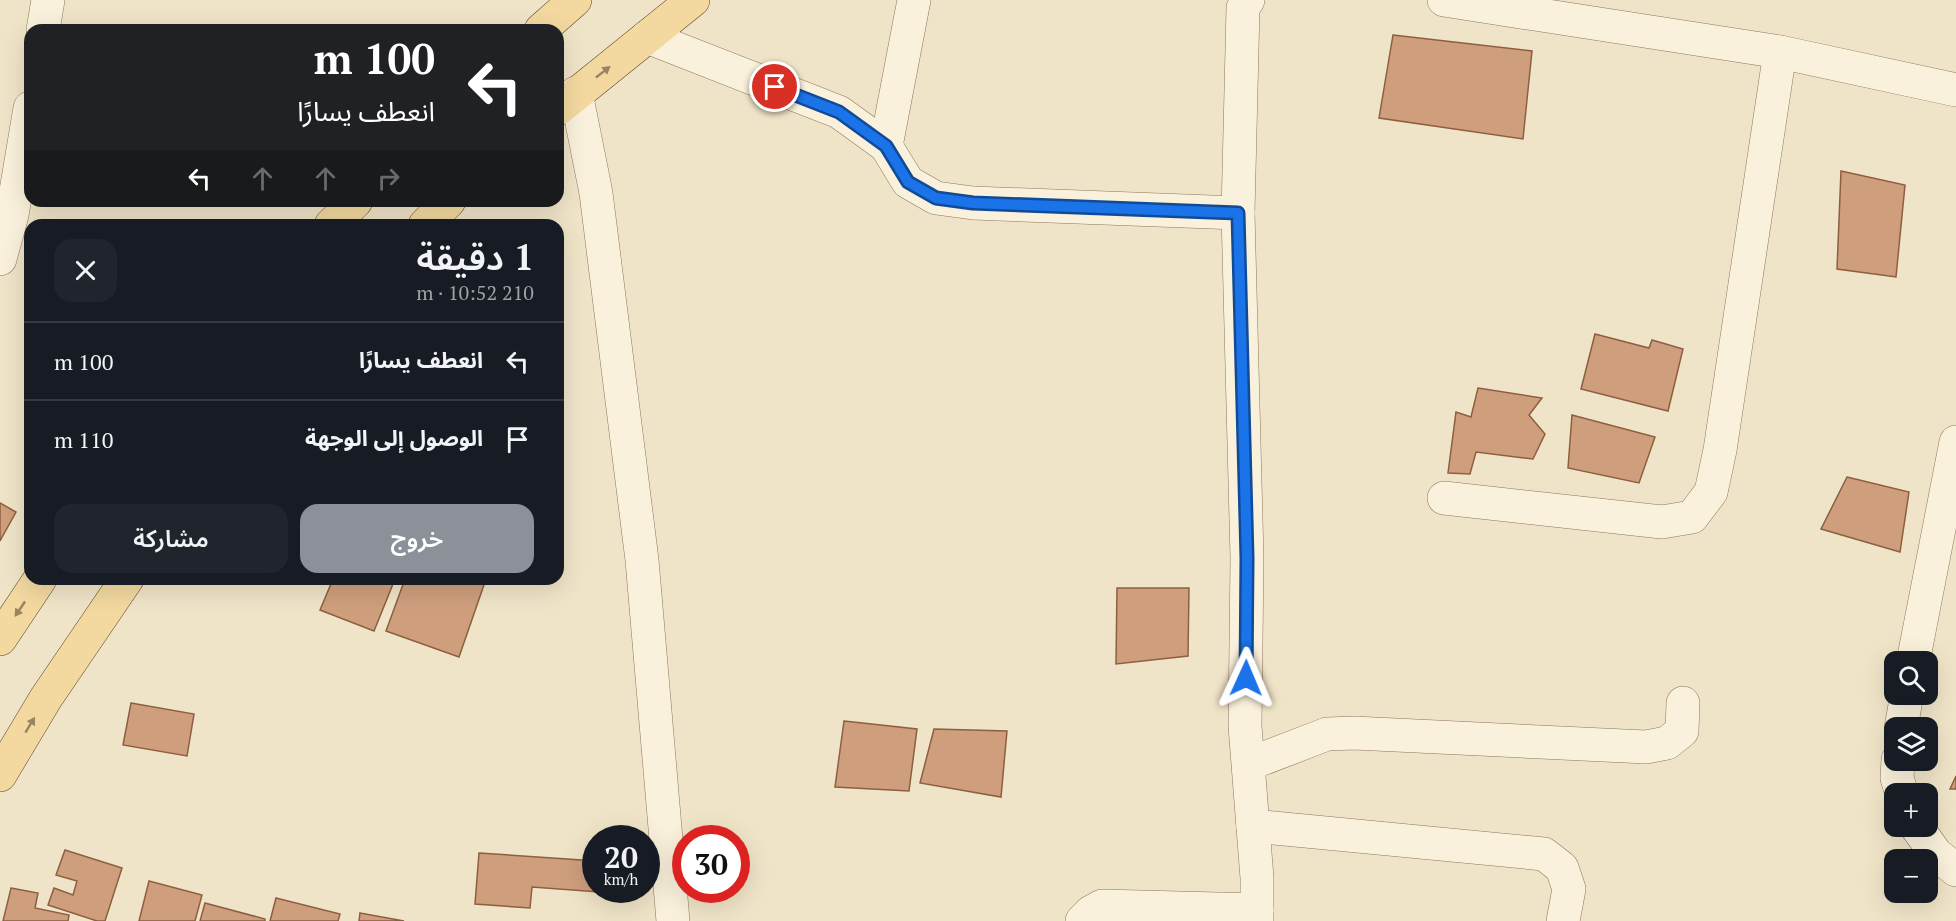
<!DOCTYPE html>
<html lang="ar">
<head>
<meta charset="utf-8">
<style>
	body { margin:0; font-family:"PT Serif","Noto Sans Arabic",serif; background:#20242c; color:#f1f3f6; direction:rtl; height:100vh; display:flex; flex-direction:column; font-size:22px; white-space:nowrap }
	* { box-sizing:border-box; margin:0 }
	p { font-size:20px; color:#9ea1a6 }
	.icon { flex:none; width:33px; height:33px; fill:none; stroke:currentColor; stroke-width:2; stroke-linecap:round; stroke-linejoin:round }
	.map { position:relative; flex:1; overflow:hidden; direction:ltr }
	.sheet { position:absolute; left:24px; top:219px; width:540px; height:366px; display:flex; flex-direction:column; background:#171b24; border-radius:18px; box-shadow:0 6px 24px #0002; direction:rtl }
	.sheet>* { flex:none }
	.hud { position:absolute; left:24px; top:24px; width:540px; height:183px; border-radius:18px; box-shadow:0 6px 24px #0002; direction:rtl; background:#202124; color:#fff; overflow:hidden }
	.buttons { position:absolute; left:1884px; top:651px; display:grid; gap:12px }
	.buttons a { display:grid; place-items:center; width:54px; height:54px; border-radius:12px; background:#171b24; box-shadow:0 6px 24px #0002; font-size:30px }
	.speed { position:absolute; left:582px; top:825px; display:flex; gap:12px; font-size:30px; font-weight:700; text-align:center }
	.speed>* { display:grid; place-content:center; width:78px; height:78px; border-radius:50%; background:#171b24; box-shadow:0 6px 24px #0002; line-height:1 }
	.speed small { font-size:15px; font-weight:400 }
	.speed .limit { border:9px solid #d22; background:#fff; color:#111 }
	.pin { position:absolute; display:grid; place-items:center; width:51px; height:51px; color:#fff; margin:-26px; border:3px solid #fff; border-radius:50%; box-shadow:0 2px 6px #0007 }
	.me { position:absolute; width:66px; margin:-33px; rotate:1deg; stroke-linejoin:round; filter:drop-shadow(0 0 4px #0008) }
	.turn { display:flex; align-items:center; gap:21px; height:126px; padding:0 30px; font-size:27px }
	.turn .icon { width:78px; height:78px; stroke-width:2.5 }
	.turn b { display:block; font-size:42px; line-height:51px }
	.lanes { display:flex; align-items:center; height:57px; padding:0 30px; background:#0003; justify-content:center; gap:30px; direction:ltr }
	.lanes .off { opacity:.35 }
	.round { display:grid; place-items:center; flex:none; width:63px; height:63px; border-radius:18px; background:#20242c }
	.overview { display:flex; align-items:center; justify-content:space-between; height:102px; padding:0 30px }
	h1 { font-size:36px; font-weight:600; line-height:45px }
	.cta { display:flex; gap:12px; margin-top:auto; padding:12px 30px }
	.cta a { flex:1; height:69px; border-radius:18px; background:#8c9099; color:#fff; font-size:24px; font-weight:600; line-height:69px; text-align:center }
	.cta a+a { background:#20242c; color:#f1f3f6 }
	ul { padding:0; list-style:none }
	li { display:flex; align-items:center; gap:18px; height:78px; padding:0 30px; border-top:2px solid #363941 }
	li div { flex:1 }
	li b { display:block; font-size:22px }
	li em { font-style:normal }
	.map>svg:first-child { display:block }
</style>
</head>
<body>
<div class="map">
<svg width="1956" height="921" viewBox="0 0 1956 921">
	<rect width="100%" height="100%" fill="#f0e4c8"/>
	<!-- building -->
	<g fill="#cf9f7d" stroke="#8d5f41" stroke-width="1.5">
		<polygon points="1393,35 1532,51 1523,139 1379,118"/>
		<polygon points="1841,171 1905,185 1896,277 1837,269"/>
		<polygon points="1595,334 1649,348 1652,340 1683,349 1668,411 1581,389"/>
		<polygon points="1478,388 1542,398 1529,415 1545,434 1533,459 1476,452 1470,474 1448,473 1456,412 1471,417"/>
		<polygon points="1572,415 1655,437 1639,483 1568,468"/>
		<polygon points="1847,477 1909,492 1900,552 1821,529"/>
		<polygon points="0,503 16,512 0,541"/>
		<polygon points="333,579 395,579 374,631 320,610"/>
		<polygon points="405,579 486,579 459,657 386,631"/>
		<polygon points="1117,588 1189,588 1188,656 1116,664"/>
		<polygon points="131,703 194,714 187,756 123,745"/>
		<polygon points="844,721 917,729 909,791 835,787"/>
		<polygon points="934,729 1007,731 1001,797 920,783"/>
		<polygon points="1956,776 1956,789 1950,789"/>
		<polygon points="65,850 122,868 105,921 97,921 48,905 54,888 73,895 77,881 56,875"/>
		<polygon points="479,853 596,861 596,890 599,890 599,892 532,887 530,908 475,904"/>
		<polygon points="149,881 202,895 195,921 139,921"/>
		<polygon points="11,888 38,893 35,908 69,915 68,921 3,921"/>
		<polygon points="276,898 340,914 338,921 270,921"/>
		<polygon points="205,903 265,919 265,921 200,921"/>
		<polygon points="360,913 404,921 359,921"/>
	</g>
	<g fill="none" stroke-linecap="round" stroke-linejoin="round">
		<defs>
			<g id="minor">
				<polyline points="1248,0 1243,8 1238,213 1247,558 1245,726 1257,878 1257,921"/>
				<polyline points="1444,0 1780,52 1956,90"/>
				<polyline points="43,30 48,0"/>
				<polyline points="647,37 839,112 886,146 908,182 936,198 973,203 1238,213"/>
				<polyline points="576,93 596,193 642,560 673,921"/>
				<polyline points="886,146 914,0"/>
				<polyline points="0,259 12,215 30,108"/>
				<polyline points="1444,498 1662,522 1692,517 1711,492 1720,450 1780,52"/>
				<polyline points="1913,662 1956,442"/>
				<polyline points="1901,728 1907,694"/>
				<polyline points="1898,760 1897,778 1902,794"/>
				<polyline points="1249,764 1327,734 1354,733 1646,747 1667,743 1682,731 1683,703"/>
				<polyline points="1253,826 1544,854 1562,868 1569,889 1563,921"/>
				<polyline points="1916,826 1936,854 1956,870"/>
				<polyline points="1082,921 1091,912 1102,906 1257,910"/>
			</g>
			<g id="major">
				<polyline points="541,30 575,0"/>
				<polyline points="558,109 693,0"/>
				<polyline points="331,225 356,201"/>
				<polyline points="425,225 449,201"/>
				<polyline points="0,639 40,579"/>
				<polyline points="0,775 46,698 127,579"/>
			</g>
		</defs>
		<!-- minor casing -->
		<use href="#minor" stroke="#8d765c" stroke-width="34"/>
		<!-- major casing -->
		<use href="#major" stroke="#5b4430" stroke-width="34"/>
		<!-- minor -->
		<use href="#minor" stroke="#faf1dc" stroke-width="33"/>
		<!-- major -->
		<use href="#major" stroke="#f3d9a0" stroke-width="33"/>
	</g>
	<!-- one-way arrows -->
	<defs><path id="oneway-solid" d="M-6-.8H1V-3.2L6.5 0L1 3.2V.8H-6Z" transform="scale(1.5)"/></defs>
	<g fill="#988460">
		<use href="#oneway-solid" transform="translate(603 72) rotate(-38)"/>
		<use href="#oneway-solid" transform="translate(20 609) rotate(124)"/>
		<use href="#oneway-solid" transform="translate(30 725) rotate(-59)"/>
	</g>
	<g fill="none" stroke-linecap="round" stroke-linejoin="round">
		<defs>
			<polyline id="route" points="775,87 839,112 886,146 908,182 936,198 973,203 1238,213 1247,558 1246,678"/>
		</defs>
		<!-- route casing -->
		<use href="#route" stroke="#114b97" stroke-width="15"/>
		<!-- route -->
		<use href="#route" stroke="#1a73e8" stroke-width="10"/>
	</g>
</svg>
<div class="buttons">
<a><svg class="icon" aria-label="search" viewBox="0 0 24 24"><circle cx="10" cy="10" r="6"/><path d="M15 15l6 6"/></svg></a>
<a><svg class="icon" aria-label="layers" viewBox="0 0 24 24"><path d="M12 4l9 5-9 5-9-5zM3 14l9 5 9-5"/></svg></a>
<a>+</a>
<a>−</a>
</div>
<div class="speed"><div>20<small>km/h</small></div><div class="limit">30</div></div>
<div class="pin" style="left:775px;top:87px;background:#d93025"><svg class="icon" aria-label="arrive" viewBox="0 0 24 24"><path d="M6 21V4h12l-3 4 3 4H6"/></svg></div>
<svg class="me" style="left:1246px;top:678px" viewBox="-20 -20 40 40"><path d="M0-17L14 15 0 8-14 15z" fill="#1a73e8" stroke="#fff" stroke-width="4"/></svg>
<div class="hud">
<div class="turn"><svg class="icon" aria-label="left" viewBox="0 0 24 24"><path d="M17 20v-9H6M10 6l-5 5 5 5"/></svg><div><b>100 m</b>انعطف يسارًا</div></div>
<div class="lanes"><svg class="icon" aria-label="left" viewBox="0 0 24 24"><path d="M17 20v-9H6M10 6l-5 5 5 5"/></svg><svg class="icon off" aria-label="ahead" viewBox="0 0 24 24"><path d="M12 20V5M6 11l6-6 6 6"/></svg><svg class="icon off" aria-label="ahead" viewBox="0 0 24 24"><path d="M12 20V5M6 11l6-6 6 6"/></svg><svg class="icon off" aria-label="right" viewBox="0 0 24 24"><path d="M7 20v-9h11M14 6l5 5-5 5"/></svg></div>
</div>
<section class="sheet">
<div class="overview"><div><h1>1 دقيقة</h1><p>210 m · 10:52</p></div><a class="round"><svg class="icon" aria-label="close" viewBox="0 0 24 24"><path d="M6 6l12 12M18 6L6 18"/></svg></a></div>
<ul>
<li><svg class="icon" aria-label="left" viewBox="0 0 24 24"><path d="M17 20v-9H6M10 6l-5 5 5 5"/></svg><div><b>انعطف يسارًا</b></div><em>100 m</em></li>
<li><svg class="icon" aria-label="arrive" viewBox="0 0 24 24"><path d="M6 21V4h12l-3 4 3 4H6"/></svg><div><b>الوصول إلى الوجهة</b></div><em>110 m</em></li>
</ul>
<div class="cta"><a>خروج</a><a>مشاركة</a></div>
</section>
</div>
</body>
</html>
